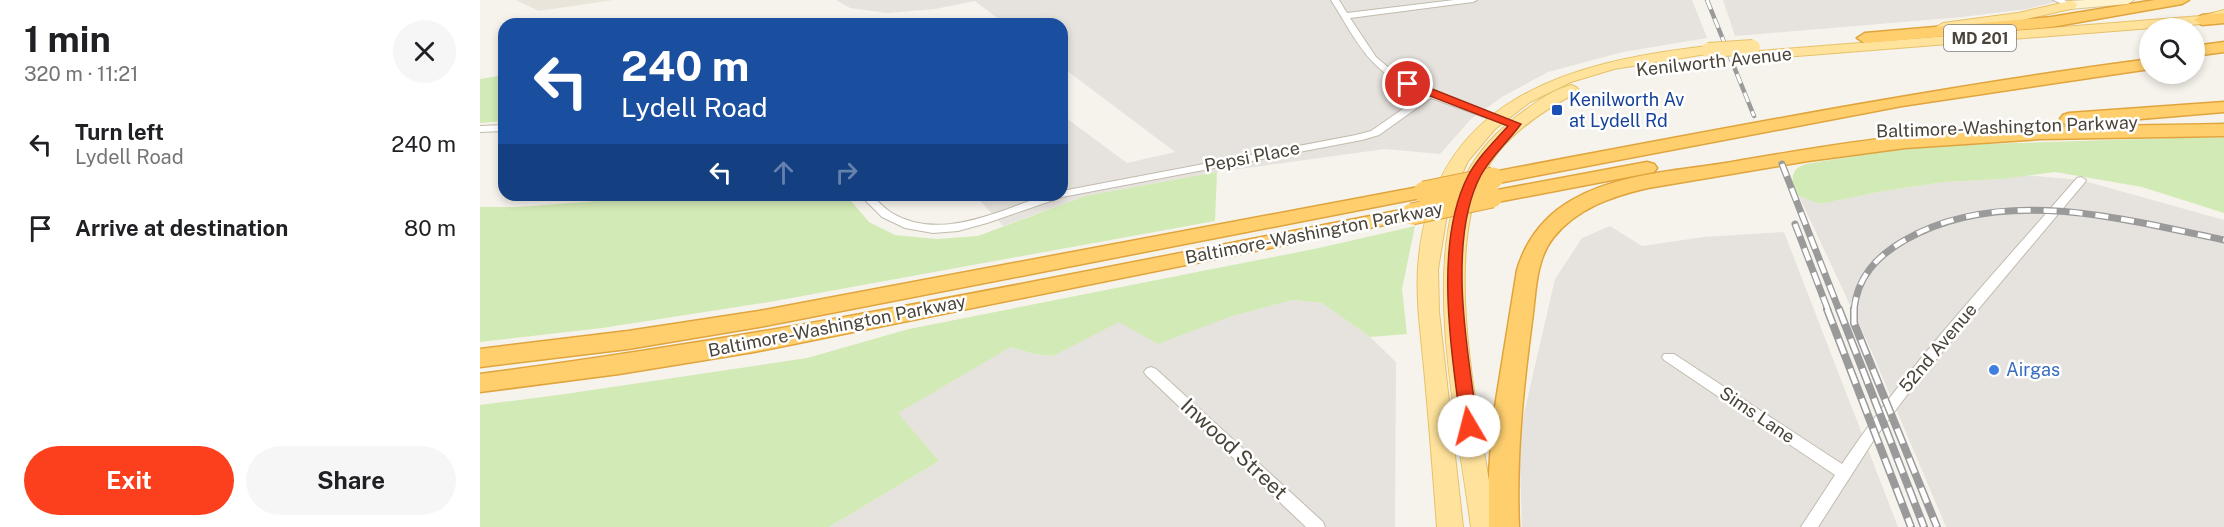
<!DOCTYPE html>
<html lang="en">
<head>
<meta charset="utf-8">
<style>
	body { margin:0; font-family:"Public Sans",sans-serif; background:#f6f6f6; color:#202124; height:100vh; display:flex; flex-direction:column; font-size:22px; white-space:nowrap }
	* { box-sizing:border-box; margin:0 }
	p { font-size:20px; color:#757577 }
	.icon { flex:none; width:33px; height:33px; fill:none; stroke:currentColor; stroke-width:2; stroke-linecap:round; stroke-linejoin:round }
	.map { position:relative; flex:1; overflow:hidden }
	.details { display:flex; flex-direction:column; background:#fff; width:480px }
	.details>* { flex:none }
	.guide { position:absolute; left:18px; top:18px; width:570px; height:183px; border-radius:18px; box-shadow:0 3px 9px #0003; background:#1a4fa0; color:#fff; overflow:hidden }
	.fabs { position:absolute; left:1659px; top:18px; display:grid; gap:12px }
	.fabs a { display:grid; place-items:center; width:66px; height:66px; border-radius:50%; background:#fff; box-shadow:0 3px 9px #0003; font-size:30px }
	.pin { position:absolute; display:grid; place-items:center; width:51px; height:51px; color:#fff; margin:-26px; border:3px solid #fff; border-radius:50%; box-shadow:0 2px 6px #0007 }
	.me { position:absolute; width:66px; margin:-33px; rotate:352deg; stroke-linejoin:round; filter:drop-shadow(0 0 4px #0008) }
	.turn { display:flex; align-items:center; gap:21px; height:126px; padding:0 24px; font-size:27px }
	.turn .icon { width:78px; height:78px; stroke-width:2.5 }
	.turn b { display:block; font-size:42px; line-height:51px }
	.lanes { display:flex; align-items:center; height:57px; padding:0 24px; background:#0003; justify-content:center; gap:30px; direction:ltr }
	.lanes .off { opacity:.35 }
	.round { display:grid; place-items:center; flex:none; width:63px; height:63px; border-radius:32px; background:#f6f6f6 }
	.head { display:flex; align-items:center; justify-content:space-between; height:102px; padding:0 24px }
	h1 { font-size:36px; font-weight:700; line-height:45px }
	.primary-button { display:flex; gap:12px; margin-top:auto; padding:12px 24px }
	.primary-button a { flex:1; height:69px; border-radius:36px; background:#fc3f1d; color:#fff; font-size:24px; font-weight:700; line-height:69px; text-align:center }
	.primary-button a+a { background:#f6f6f6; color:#202124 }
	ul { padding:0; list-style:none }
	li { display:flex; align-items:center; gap:18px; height:84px; padding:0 24px }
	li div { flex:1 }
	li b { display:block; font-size:22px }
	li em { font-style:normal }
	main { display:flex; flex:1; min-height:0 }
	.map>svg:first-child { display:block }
</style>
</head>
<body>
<main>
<section class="details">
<div class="head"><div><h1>1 min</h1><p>320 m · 11:21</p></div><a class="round"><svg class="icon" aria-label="close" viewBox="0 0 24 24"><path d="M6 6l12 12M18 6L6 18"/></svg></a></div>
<ul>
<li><svg class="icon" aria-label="left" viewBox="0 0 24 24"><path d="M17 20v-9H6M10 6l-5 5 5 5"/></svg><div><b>Turn left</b><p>Lydell Road</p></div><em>240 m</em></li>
<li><svg class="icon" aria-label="arrive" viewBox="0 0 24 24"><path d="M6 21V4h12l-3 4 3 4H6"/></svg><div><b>Arrive at destination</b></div><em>80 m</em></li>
</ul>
<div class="primary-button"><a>Exit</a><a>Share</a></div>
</section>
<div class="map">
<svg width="1744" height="527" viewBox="0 0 1744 527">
	<rect width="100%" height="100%" fill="#f6f3ec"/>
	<!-- residential -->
	<polygon fill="#eae5da" points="36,0 133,0 59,11"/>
	<!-- industrial -->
	<g fill="#e6e2dd">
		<polygon points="356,0 1212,0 1227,38 1143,52 1068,72 1022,97 991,119 960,154 905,149 737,172 605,196 523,226 495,195 582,195 582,115 647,163 695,152 582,67 582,24 525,24 495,1 455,9 407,13 370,8"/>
		<polygon points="1243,0 1582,0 1547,9 1482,17 1255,36"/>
		<polygon points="1544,175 1601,180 1744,220 1744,527 1466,527 1391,350 1319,196 1340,204 1404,191 1464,182 1522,179"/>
		<polygon points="1130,226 1162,246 1224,237 1304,232 1418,527 1042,527 1039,435 1075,279 1102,238"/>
		<polygon points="813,300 842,303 890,337 916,362 915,527 349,527 459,461 417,413 531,347 554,354 573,356 639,321 749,317"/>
	</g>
	<!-- green -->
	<g fill="#d2eab5">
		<polygon points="24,75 24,121 0,123 0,79"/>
		<path d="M1696,138H1744V213L1662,187L1575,172L1522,179L1464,182L1404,191L1340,204L1319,196C1311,182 1308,170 1326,164L1398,152L1469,145Z"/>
		<polygon points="737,172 735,221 295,301 122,328 0,342 0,207 37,207 170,197 176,195 366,195 389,222 415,235 457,239 498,236 605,196"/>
		<polygon points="935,226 922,289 927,334 890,337 842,303 813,300 749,317 678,344 639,322 573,356 554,354 531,347 418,413 459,461 349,527 0,527 0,405 85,394 327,358 429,329 839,248"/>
	</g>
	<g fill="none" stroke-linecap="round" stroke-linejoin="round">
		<defs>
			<g id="street">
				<path d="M851,0H859L867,13L974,0H997L993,2L870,18L896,57L915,73L948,90L1040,125L1035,128L1032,127L951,98L899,135L882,140L582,197L507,223L478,231L453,233L425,228L402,217L380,195H391C398,201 405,209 412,213C449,235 491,222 528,209C546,202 563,195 582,195V191L876,135L891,131L943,95C888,70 881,48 851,0Z"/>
				<polygon points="1573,0 1584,0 1594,5 1590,7"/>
				<polygon points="24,125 24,131 0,132 0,126"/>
				<path d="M1601,177L1606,180L1605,182L1433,387L1397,435L1338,527H1321L1355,475L1184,360L1182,357L1184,354H1194L1362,464C1431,361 1517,271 1597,178Z"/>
				<polygon points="671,367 676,369 843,522 845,527 826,527 666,375 664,372 666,369"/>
			</g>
			<polygon id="secondary" points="1606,0 1654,0 1648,4 1590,9 1584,5 1590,1"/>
			<g id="primary">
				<polygon points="1590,1 1595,2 1597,5 1595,8 1538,21 1463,31 1456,27 1463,23 1538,13"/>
				<polygon points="1744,10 1744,18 1722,24 1279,59 1272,55 1279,51 1721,16"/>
				<path d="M1228,46L1233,47L1235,50L1233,53L1134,69L1091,82L1050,102L1015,129L988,161L969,202L958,269L959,312L983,527H957C953,474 949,421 944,368C941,335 936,302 938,268C949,100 1087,62 1228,46Z"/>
				<path d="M1091,85L1096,87L1099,90L1096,93C1060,112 1021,138 1003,176C961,265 1002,431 1017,527H991C979,434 947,290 975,201C986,167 1008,138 1036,117C1052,105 1071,90 1091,85Z"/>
			</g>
			<g id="highway">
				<polygon points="1675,0 1709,0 1702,4 1571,27 1385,43 1377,38 1385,33 1571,17"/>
				<polygon points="1744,13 1744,23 1722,25 1714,20 1722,15"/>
				<polygon points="1744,42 1744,52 1714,56 1714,46"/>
				<path d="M1670,59V69L1422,106L1013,184L1006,182L1003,178L1006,174L1013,172C1231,131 1449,88 1670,59Z"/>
				<polygon points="1744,102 1744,112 1589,125 1583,123 1580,119 1583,115 1589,113"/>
				<path d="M1744,124V136L1560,139L1425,148L1328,161L1168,188C1133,196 1097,208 1073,238C1055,261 1056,294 1052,321C1043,390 1036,457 1039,527H1009V474L1012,425L1037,270C1046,240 1064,216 1092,200C1137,174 1195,171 1246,163C1305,153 1365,142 1426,136C1531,126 1638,126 1744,124Z"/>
				<polygon points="1167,162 1174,164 1177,168 1174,172 1012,203 1005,201 1002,197 1005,193 1012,191"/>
				<polygon points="944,186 951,188 954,192 951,196 279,327 148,349 0,367 0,349 148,331 279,311"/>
				<path d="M932,208L939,210L943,214L939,218L274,352L139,374L0,392V374C313,334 622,267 932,208Z"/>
			</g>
		</defs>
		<!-- street casing -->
		<use href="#street" stroke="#c2bbae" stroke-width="2"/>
		<!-- secondary casing -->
		<use href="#secondary" stroke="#d6c79b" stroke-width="2"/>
		<!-- primary casing -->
		<use href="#primary" stroke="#e6c16a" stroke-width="2"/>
		<!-- highway casing -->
		<use href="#highway" stroke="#e0a43c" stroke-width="3"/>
		<!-- street -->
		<use href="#street" fill="#fff" fill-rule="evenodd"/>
		<!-- secondary -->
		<use href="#secondary" fill="#fff3cd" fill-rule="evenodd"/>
		<!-- primary -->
		<use href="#primary" fill="#ffe39c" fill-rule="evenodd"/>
		<!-- highway -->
		<use href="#highway" fill="#ffcf6e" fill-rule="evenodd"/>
		<defs>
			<polyline id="rail-far2" points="1227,0 1274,116"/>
			<g id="rail-far1">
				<polyline points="1302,164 1359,310"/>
				<polyline points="1315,224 1348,310"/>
				<path d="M1374,310C1377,277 1397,256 1425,240C1521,185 1643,219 1744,240"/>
			</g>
			<g id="rail">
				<polyline points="1347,309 1431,527"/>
				<polyline points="1359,309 1444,527"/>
				<polyline points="1374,309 1374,323 1457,527"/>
			</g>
		</defs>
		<!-- rail-far2 casing -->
		<use href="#rail-far2" stroke="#9a9a9a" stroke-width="4.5"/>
		<!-- rail-far1 casing -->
		<use href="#rail-far1" stroke="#9a9a9a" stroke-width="7"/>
		<!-- rail casing -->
		<use href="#rail" stroke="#9a9a9a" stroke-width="8"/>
		<!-- rail-far2 -->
		<use href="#rail-far2" stroke="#fff" stroke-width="3" stroke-dasharray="10" stroke-linecap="butt"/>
		<!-- rail-far1 -->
		<use href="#rail-far1" stroke="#fff" stroke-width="4.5" stroke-dasharray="13" stroke-linecap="butt"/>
		<!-- rail -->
		<use href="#rail" stroke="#fff" stroke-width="5" stroke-dasharray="16" stroke-linecap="butt"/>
		<defs>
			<polyline id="primary-bridge" points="1228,50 1273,47"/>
			<g id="highway-bridge">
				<polyline points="944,192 1013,178"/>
				<polyline points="932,214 1012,197"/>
			</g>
		</defs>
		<!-- primary-bridge casing -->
		<use href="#primary-bridge" stroke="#e6c16a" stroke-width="16" stroke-linecap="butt"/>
		<!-- highway-bridge casing -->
		<use href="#highway-bridge" stroke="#e0a43c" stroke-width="23" stroke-linecap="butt"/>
		<!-- primary-bridge -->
		<use href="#primary-bridge" stroke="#ffe39c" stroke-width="14"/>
		<!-- highway-bridge -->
		<use href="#highway-bridge" stroke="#ffcf6e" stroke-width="21"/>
	</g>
	<!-- route -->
	<path fill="#fc3f1d" stroke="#a42913" stroke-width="1.5" d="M924,81H932L1041,124C1028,142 1011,156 1001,175C966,240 988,356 998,426L995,431L989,432L984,431L981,426C972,353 953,244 988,176C998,157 1014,142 1028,126L924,86Z"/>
	<!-- markers -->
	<rect fill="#1a4fb4" stroke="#fff" stroke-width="2" x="1071" y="104" width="12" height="12" rx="3"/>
	<circle fill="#3f7fe0" stroke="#fff" stroke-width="2" cx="1514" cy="370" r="6"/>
	<g text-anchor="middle" stroke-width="5" stroke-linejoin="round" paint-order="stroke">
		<!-- shield labels -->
		<rect fill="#fff" stroke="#817c74" stroke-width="1.5" x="1464" y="25" width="72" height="26" rx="4.5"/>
		<g font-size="16" font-weight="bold" fill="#4b4439">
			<text x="1500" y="44">MD 201</text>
		</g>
		<!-- street labels -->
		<g font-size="18" fill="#4b4439" stroke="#fff">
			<text transform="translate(1234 62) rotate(-6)" y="6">Kenilworth Avenue</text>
			<text transform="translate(1527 127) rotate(-2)" y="6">Baltimore-Washington Parkway</text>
			<text transform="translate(772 157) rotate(-11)" y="6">Pepsi Place</text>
			<text transform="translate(834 233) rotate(-11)" y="6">Baltimore-Washington Parkway</text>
			<text transform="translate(357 326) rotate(-11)" y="6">Baltimore-Washington Parkway</text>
			<text transform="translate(1458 348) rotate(-50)" y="6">52nd Avenue</text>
			<text transform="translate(1277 415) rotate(34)" y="6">Sims Lane</text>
		</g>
		<!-- transit labels -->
		<g font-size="18" fill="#164399" stroke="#fff" text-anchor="start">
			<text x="1089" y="106">Kenilworth Av<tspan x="1089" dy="21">at Lydell Rd</tspan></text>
		</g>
		<!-- shop labels -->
		<g font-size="18" fill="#366cbe" stroke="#fff" text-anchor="start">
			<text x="1526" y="376">Airgas</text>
		</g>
		<!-- near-street labels -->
		<g font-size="21" fill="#4b4439" stroke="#fff">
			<text transform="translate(754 449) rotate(43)" y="7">Inwood Street</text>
		</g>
	</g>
</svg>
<div class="fabs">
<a><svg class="icon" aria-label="search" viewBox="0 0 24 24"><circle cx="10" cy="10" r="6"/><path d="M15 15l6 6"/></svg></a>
</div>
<div class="pin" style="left:928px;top:84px;background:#d93025"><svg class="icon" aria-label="arrive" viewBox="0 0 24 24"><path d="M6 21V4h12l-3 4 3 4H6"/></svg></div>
<svg class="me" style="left:989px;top:426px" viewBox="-20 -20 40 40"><circle r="19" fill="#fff"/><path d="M0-13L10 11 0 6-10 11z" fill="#fc3f1d"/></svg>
<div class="guide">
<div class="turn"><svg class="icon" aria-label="left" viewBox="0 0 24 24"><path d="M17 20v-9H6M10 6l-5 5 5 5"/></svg><div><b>240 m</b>Lydell Road</div></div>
<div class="lanes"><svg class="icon" aria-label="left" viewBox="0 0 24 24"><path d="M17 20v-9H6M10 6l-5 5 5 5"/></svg><svg class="icon off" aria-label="ahead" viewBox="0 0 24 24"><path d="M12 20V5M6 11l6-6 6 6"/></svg><svg class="icon off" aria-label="right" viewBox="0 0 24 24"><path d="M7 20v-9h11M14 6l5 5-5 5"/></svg></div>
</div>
</div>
</main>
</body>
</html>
